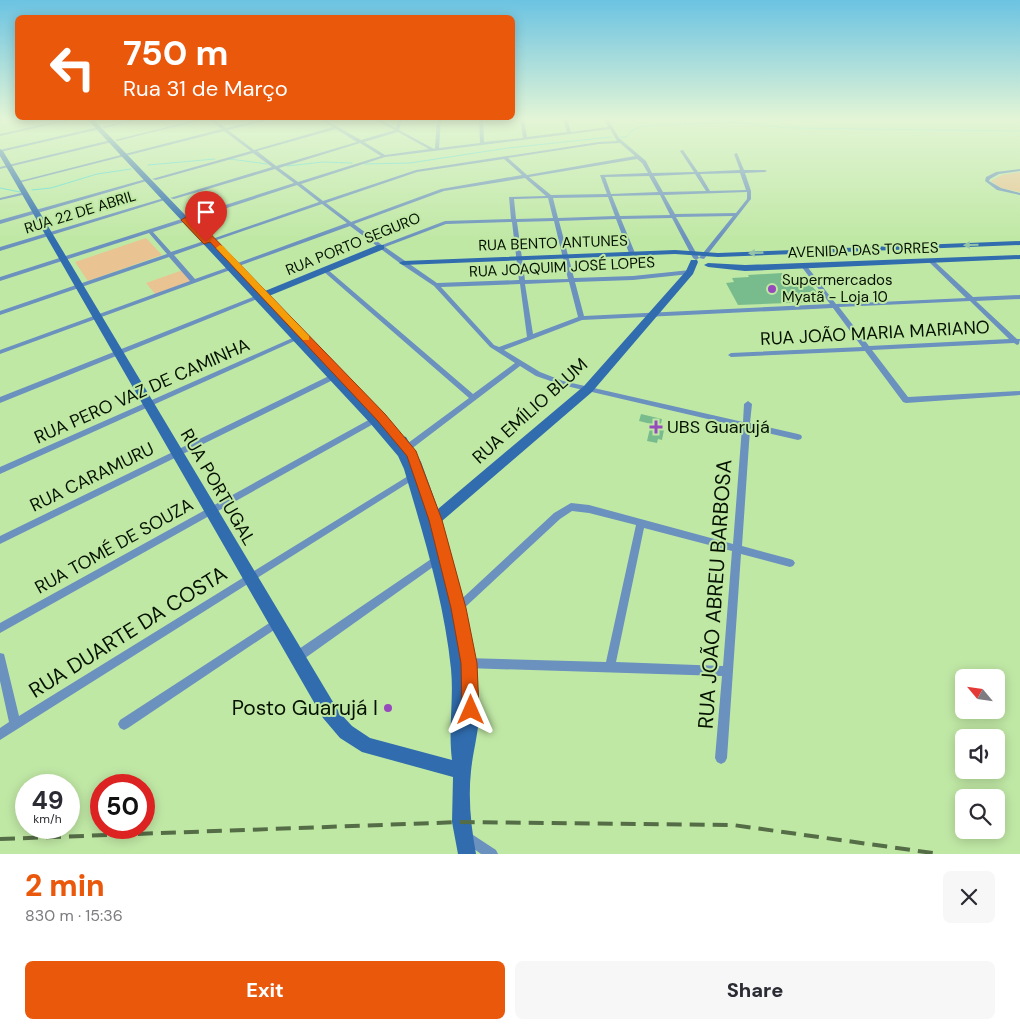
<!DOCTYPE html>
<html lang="en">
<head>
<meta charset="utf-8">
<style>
	body { margin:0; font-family:"DM Sans",sans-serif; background:#f7f7f7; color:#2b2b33; height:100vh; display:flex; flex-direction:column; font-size:19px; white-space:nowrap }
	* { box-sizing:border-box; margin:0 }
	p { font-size:16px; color:#7c7c81 }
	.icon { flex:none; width:28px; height:28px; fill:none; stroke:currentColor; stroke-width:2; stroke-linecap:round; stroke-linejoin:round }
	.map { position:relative; height:854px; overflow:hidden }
	.sheet { display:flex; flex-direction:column; background:#fff; flex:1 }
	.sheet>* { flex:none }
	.top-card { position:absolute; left:15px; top:15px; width:500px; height:105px; border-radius:8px; box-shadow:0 2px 12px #0003; background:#ea580c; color:#fff; overflow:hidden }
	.needle { width:32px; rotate:299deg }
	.buttons { position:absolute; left:955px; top:669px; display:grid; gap:10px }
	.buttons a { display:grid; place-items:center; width:50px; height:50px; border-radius:8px; background:#fff; box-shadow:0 2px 12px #0003; font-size:25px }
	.speed { position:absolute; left:15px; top:774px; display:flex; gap:10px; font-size:25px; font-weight:700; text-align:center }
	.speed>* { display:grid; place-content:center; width:65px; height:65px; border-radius:50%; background:#fff; box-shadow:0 2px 12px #0003; line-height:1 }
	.speed small { font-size:12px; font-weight:400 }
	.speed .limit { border:8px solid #d22; background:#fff; color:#111 }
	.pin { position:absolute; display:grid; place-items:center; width:42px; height:42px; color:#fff; margin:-51px -21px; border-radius:50% 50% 50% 0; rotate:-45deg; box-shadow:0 0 5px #0007 }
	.pin .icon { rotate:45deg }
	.me { position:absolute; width:55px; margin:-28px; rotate:0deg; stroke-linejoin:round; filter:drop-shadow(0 0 4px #0008) }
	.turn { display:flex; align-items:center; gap:18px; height:105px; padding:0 25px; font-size:22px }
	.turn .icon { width:65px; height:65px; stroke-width:2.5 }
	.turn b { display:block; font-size:35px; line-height:42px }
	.round { display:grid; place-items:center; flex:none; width:52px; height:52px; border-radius:8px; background:#f7f7f7 }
	.headline { display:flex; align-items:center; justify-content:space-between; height:85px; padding:0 25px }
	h1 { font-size:30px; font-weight:800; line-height:38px; color:#ea580c }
	.primary-button { display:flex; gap:10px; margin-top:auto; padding:10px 25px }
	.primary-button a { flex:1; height:58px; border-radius:8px; background:#ea580c; color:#fff; font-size:20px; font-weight:800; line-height:58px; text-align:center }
	.primary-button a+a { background:#f7f7f7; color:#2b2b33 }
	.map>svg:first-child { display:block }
</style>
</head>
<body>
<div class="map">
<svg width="1020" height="854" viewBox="0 0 1020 854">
	<rect width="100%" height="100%" fill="#c0e8a5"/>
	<!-- green -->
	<g fill="#e9c392">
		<polygon points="1020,172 1020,192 1001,188 991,181 1002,175"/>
		<polygon points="146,238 162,255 88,281 75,262"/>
		<polygon points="183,270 193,281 156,295 146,283"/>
	</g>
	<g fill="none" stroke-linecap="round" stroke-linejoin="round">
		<!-- stream -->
		<g stroke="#4fdad8" stroke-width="1">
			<polyline points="620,137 626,137 631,131 643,126 733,122 790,128 1020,131"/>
			<polyline points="230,159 267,164"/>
			<polyline points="365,164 410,163 508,148 611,137"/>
			<polyline points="148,165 215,159"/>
			<polyline points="287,166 323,162 352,163"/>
			<polyline points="0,188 20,192"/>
			<polyline points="32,190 51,188 97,174 131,169"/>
		</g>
	</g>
	<!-- building -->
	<g fill="#78bc8d">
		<polygon points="782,273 790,286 811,285 817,292 807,292 814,302 738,305 726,283 734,282 732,278 749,277 748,275"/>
		<polygon points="641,414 662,419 660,429 664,430 662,440 658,439 657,443 647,441 651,424 639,421"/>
	</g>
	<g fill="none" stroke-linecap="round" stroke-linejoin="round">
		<!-- street -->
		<g fill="#6b91be" fill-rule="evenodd">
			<polygon points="5,119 11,119 0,122 0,120"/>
			<polygon points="68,119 74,119 0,136 0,134"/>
			<polygon points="133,119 139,119 104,128 102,127"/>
			<polygon points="200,119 205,119 117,141 115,140"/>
			<path d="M209,119H213L226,128L264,119H269L268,120L228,130L254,150L333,127L320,119H324L361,140L395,130L374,119H378L396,128L398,119H402L399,130L434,149L435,148L437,119H441L439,148L480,143L479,119H483L484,142L523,138L520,119H524L527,137L567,132L563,119H567L571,132L608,127L604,119H608L619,138L646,161L652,173L694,172L680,151L682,150H683L698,172L740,170L734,154L737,153L744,170H765L767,171L765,172L745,173L751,191V199L704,259L699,258L733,216L676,217L699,258L696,260L693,258L672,218L621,219L635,253L632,255L629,253L616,219L559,221L574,278L633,276L690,270L693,272L690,274L633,280L575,282L584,316L830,304L801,266L804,264L806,265L836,304L966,298L929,262V260H933L973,297L1020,295V299L976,301L1017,339H1020L1019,344L1017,345L1014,343L872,350L908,397L1020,391V395L906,403L903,402L865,351L731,357L728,355L731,353L862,347L833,308L582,320L504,350L540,372L563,381L743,422L744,404L748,401L752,404L750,423L798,434L801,435L802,437L801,439L798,440L750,429L742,546L790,559L793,560L795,563L793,566L790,567L741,554L727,758L725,762L721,764L717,762L715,758L722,676L465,668L461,667L460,663L461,659L465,658L606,662L636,525L589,513L572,511L560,519L460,612L457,614L454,612L452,609L454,606L554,513L571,503L589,505L733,544L742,427L562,385L536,376L520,366L410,450H404L403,448L404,446L469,398L323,271V269H327L473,394L515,363L490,347L434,286L401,264L350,226L239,266H235V264L347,223L322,204L214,241L209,240L319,202L297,185L153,232L171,252L204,241H208V243L174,255L195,279L229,267H233V269L0,354V350L190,281L169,257L0,315V311L167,254L149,233L0,281V277L294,183L275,169L174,199L170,198L272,167L253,153L156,180L152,179L251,151L224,131L18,183L16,182L222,129ZM336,129L357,142L276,166L257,151ZM610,129L617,141L599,142L416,170L323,201L301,184L385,157ZM398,132L429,149L385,155L364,142ZM360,143L381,156L298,182L279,168ZM620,143L635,156L527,175L508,158L599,144ZM504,159L522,175L441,189L351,222L326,203L417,172ZM637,159L642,163L648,173L600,175L607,194L551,195L529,177ZM740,173L746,190L710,191L700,174ZM695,174L706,191L663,192L654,176ZM649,176L658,192L611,194L605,177ZM525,178L546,196L509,197L511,219L445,221L382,245L354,224L444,191ZM747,192V199L736,213L675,214L664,195ZM660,195L670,215L620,216L612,196ZM608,197L615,216L558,218L553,198ZM548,198L553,218L516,219L514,199ZM554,221L568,279L525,280L517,222ZM512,222L519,280L437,283L385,247L446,224ZM569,282L578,317L533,334L525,284ZM520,284L527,337L499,347L494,345L441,287ZM970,301L1009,339L869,346L839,307ZM644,528L732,551L723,666L616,662Z"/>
			<polygon points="99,127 101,128 100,129 0,152 0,150"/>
			<polygon points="111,140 113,141 112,142 0,169 0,167"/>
			<polygon points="1020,169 1020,171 999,174 990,179 989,181 1001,188 1020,193 1020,195 997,190 985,181 986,177 996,172"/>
			<polygon points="146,179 150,180 0,224 0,220"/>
			<polygon points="25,192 27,192 27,194 0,200 0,198"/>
			<polygon points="164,198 168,199 0,251 0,247"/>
			<polygon points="258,295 260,296 260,298 0,403 0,397"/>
			<polygon points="297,336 299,337 300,338 299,339 0,474 0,467"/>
			<polygon points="331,375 333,375 336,377 335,379 0,544 0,536"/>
			<polygon points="374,417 377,418 378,420 377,422 0,633 0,623"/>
			<polygon points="413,473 416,474 417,476 416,478 0,740 0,728 9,722 0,681 0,653 4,654 5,658 19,716"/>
			<polygon points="437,555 440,556 442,559 440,562 301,661 297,662 293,661 292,657 293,653"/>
			<polygon points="277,618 280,620 282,623 280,626 128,728 124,730 120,728 118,724 120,720"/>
			<polygon points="467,831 496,850 498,854 481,854 463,841 461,837 463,833"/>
		</g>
		<!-- secondary -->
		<g fill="#306cae" fill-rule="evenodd">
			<path d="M87,119H93L260,293L378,245H384V249L264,298L397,439L402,436L406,437L421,462L438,509L584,386L686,271L691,260H697L698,262L693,274L592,392L442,521C459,583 478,643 479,707C480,729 473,750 471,771C468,799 471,827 476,854H458L452,822L453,777L362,752L340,738L323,718L0,156V149L3,151L339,712L352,726L370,738L452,760C448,729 454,699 451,669C444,600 423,534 404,469L398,456L370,423Z"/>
			<polygon points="1020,241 1020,245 718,257 675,254 403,265 399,263 403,261 675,250 718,253"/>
			<polygon points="1020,255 1020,259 745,271 708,267 704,265 708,263 745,265"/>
		</g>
		<!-- rail -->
		<polyline stroke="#556d46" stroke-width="4" stroke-dasharray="15 8" stroke-linecap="butt" points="0,839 461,822 733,825 940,854"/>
	</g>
	<!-- one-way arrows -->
	<defs><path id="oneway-solid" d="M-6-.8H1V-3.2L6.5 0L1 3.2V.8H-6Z" transform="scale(1.25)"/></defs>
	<g fill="#95c3a8">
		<use href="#oneway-solid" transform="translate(971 245) rotate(178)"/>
		<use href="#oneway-solid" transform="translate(756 253) rotate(178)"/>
	</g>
	<!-- sky -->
	<linearGradient id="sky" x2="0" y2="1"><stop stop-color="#6bc3e2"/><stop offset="0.5" stop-color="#e3f5d6"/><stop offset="1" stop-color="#e3f5d6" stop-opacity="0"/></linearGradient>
	<rect width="1020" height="238" fill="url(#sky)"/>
	<!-- route -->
	<polygon fill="#ea580c" stroke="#983908" points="188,216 194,216 196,219 385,414 416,451 442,520 466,608 477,663 479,710 476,716 471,719 465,716 462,710 461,663 451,608 429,520 407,456 377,420 210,242 204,244 181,220"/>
	<!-- slow -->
	<polygon fill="#f59e0b" points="220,245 223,246 309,336 309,340 303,340 217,249 216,248"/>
	<!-- markers -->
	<g fill="#964abb" stroke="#c0e8a5" stroke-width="2">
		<circle cx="772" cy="289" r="5"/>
		<path d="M653.5 419.5h5v5h5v5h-5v5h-5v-5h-5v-5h5z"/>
		<circle cx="388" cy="708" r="5"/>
	</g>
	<g text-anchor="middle" stroke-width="4" stroke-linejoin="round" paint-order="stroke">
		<!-- far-street labels -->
		<g font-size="15" fill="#051200" stroke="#c0e8a5">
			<text transform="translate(80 212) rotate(-17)" y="5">RUA 22 DE ABRIL</text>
			<text transform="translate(553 243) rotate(-2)" y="5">RUA BENTO ANTUNES</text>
			<text transform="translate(353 244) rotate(-22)" y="5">RUA PORTO SEGURO</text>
			<text transform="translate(863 250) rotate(-2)" y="5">AVENIDA DAS TORRES</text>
			<text transform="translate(562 267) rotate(-3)" y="5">RUA JOAQUIM JOSÉ LOPES</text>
		</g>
		<!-- far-poi labels -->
		<g font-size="15" fill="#051200" stroke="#c0e8a5" text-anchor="start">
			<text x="782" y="285">Supermercados<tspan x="782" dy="17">Myatã - Loja 10</tspan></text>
		</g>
		<!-- street labels -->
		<g font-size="18" fill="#051200" stroke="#c0e8a5">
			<text transform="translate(875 333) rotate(-3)" y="6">RUA JOÃO MARIA MARIANO</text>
			<text transform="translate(142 391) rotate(-24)" y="6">RUA PERO VAZ DE CAMINHA</text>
			<text transform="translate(530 411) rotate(-42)" y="6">RUA EMÍLIO BLUM</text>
			<text transform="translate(92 477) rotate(-26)" y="6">RUA CARAMURU</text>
			<text transform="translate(218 487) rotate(60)" y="6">RUA PORTUGAL</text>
			<text transform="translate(114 546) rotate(-29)" y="6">RUA TOMÉ DE SOUZA</text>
		</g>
		<!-- poi labels -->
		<g font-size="18" fill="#051200" stroke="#c0e8a5" text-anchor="start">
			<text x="667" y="433">UBS Guarujá</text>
		</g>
		<!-- near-street labels -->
		<g font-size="21" fill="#051200" stroke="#c0e8a5">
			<text transform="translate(715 594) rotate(-86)" y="7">RUA JOÃO ABREU BARBOSA</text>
			<text transform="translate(128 632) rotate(-32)" y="7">RUA DUARTE DA COSTA</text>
		</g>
		<!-- near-poi labels -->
		<g font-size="21" fill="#051200" stroke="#c0e8a5" text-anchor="end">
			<text x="378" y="715">Posto Guarujá I</text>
		</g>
	</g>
</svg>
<div class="buttons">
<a><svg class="needle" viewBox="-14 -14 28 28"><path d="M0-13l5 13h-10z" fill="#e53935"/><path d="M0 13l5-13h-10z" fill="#7c7c81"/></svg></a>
<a><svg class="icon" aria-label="sound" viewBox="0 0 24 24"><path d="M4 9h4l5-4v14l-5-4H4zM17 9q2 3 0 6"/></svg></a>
<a><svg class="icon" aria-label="search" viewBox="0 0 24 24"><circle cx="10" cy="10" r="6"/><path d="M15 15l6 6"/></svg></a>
</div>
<div class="speed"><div>49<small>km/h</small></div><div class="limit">50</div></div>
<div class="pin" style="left:206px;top:242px;background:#d93025"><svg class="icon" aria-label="arrive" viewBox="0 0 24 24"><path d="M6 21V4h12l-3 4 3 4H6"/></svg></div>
<svg class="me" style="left:471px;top:710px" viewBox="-20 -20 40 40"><path d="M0-17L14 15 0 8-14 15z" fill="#ea580c" stroke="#fff" stroke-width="4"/></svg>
<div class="top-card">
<div class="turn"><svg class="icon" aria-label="left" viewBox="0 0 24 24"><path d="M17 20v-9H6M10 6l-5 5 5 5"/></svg><div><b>750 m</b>Rua 31 de Março</div></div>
</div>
</div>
<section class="sheet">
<div class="headline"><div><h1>2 min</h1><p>830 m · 15:36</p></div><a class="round"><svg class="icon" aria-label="close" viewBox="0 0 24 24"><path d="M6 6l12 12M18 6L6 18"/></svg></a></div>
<div class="primary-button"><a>Exit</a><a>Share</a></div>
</section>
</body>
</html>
